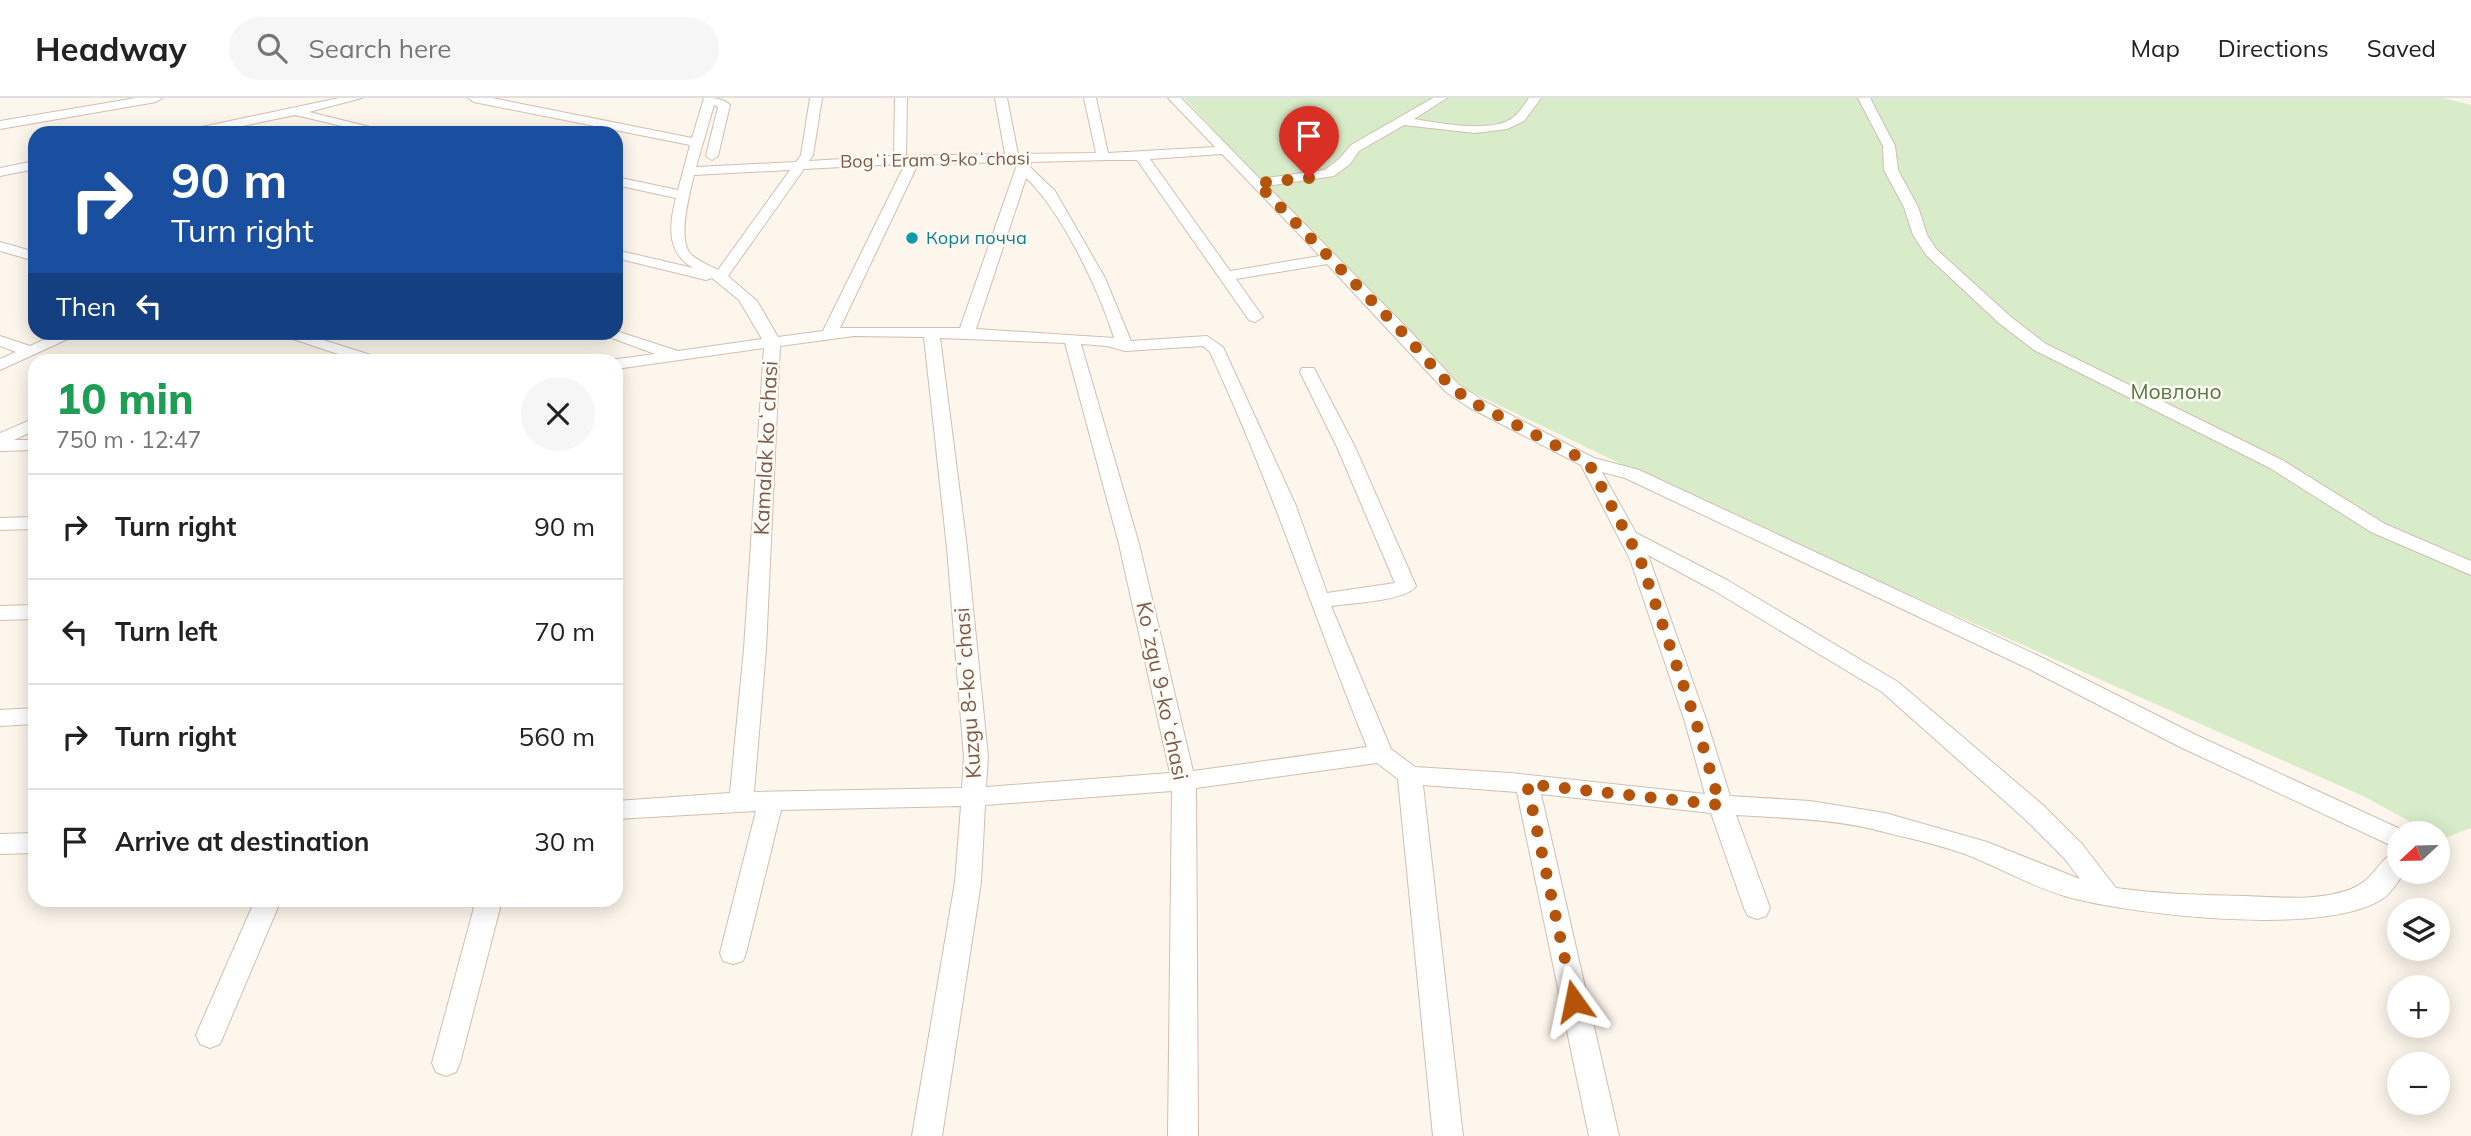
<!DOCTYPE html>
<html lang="en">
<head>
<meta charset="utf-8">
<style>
	body { margin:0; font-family:Mulish,sans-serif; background:#f6f6f6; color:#222; height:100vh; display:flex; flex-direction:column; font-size:26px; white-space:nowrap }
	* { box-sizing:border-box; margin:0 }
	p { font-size:23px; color:#767676 }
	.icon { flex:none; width:38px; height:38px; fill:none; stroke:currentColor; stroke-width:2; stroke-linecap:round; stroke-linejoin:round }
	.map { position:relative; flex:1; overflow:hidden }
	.panel { position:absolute; left:28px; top:256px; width:595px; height:553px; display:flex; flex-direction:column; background:#fff; border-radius:21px; box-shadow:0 4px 18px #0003 }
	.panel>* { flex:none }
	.guide { position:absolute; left:28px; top:28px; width:595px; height:214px; border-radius:21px; box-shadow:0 4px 18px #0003; background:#1a4fa0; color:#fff; overflow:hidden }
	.needle { width:46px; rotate:248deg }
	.tools { position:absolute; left:2387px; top:723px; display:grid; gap:14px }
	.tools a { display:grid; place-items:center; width:63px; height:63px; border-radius:50%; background:#fff; box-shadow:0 4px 18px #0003; font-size:35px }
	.pin { position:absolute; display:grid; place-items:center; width:60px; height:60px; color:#fff; margin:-72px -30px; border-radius:50% 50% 50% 0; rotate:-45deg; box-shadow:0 0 7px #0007 }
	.pin .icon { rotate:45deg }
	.me { position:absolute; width:77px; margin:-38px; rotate:348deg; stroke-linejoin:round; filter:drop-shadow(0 0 5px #0008) }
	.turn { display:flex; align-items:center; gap:24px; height:147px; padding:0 28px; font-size:32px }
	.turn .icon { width:91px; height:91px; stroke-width:2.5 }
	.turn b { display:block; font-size:49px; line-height:60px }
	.then { display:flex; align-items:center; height:66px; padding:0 28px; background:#0003; gap:14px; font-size:26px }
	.round { display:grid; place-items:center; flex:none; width:74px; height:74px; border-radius:37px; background:#f6f6f6 }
	.head { display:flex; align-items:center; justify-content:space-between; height:119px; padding:0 28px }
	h1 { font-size:42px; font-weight:800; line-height:52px; color:#1e9e55 }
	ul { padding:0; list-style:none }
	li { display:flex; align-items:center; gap:21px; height:105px; padding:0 28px; border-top:2px solid #e0e0e0 }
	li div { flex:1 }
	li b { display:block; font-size:26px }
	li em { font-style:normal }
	header { display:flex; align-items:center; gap:42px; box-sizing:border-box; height:98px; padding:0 35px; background:#fff; border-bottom:2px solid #e0e0e0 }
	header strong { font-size:33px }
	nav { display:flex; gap:38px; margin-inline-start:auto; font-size:24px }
	.search { width:490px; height:63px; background:#f6f6f6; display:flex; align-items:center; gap:18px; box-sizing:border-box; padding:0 24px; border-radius:38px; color:#767676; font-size:26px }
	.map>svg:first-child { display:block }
</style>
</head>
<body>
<header>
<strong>Headway</strong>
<div class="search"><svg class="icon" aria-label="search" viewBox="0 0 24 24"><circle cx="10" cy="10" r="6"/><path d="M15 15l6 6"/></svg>Search here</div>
<nav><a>Map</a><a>Directions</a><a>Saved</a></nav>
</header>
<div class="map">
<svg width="2471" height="1038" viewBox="0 0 2471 1038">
	<rect width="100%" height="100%" fill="#fdf6ec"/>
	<!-- green -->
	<polygon fill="#d8ecc9" points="1184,0 2443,0 2471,7 2471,730 2442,741 2438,735 2431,735 2363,698 1698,403 1465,291 1264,86"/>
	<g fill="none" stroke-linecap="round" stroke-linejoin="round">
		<defs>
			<g id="minor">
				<polygon points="136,0 162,0 156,4 0,31 0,23"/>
				<polygon points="339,0 362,0 309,14 394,35 372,35 295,17 209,35 186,35 192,31"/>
				<path d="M468,0H492L692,40L704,0C713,0 723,0 730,7L718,58L712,62L706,58L718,9L714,7L696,69L796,64L801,57L810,0H822L813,57L809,63L894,58L895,0H907L906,58L1005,56L995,0H1007L1018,56L1096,55L1084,0H1096L1108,55L1215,49L1168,0H1181L1260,81L1325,72L1340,60L1351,47L1433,0H1447L1414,21C1439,25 1489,35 1511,21C1519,16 1524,7 1529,0H1541L1524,23L1507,31L1475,35L1404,27L1359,53L1350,66L1334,78L1267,88L1410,233L1458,286L1482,302L1594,360L1639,372L2043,560L2196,637L2409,735H2399V750L2390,747L2180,649L2027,570L1625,380L1602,374L1636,435L1727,482L1898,584L2044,708L2082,746L2116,790C2159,796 2201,797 2244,798C2279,799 2317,804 2351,791C2375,782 2379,759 2399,752V774H2405C2399,781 2393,793 2385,799C2331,840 2133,817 2068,799C2036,790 2005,773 1975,760C1948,749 1917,742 1888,735C1839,721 1786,720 1736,717L1770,810L1766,818L1757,821L1748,818L1744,810L1711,715L1541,696L1619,1038H1589L1517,694L1423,687L1463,1038H1433L1398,681L1377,665L1196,690L1198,1038H1168L1172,693L985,707L981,784L942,1038H912L955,784L961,708L781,712L746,855L743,863L733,866L723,863L720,855L756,713L616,721V703L730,695L744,551L764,250L616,271V262H610L655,256L596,234L616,233L678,253L762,241L739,202L712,180L706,182L616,160V152L693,170C666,154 669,127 676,100L616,87V79L678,92L690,47L474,4ZM1222,56L1320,158L1230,173L1150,61ZM1108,62H1137L1249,222L1255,224L1263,219L1236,181L1327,166L1446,294L1470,310L1581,367L1630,461L1685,624L1705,696L1510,675L1415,669L1391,651L1331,508C1351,505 1406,503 1416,488L1355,349L1316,274L1314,270H1302L1300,274L1337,349L1395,485L1327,495L1296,408L1223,249L1207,238L1131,243L1105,180L1055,93L1030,69L1031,64ZM1018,64L960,230H840L918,66ZM900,66H905L823,233L778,239L757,203L728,178L804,71ZM790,72L718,172C709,167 695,162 689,154C678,137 690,95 694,77ZM1026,80C1061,112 1100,194 1114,240L976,231ZM854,238L924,239L947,450L964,659L962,690L754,694L766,551L780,248ZM940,240L1065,245L1119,446L1170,675L986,689L988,659L967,450ZM1081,246L1107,248L1125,253L1203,248L1210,254C1270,383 1314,518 1367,649L1193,673L1139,446ZM1648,457L1713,492L1882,594L2026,722L2064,760L2080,781L1987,744L1885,715L1810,703L1730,698L1707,624Z"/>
				<polygon points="1858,0 1870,0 1895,48 1898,72 1918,109 1927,137 1936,151 2011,219 2046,246 2282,362 2385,426 2471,463 2471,477 2371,434 2270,370 2034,252 1999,225 1926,157 1913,137 1904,109 1884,72 1883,48"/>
				<polygon points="35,63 35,71 0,78 0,70"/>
				<polygon points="0,144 35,154 35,163 0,153"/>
				<polygon points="61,234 83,234 0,272 0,261 16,254 0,248 0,238 30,248"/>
				<polygon points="272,234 298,234 377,259 379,262 356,262"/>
				<polygon points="35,320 35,332 14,342 35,342 35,352 0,353 0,335"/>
				<polygon points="35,419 35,431 0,432 0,420"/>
				<polygon points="35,507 35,521 0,522 0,508"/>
				<polygon points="35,610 35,626 0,628 0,612"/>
				<polygon points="35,735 35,755 0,756 0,736"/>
				<polygon points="255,802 281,802 220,946 210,950 200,946 196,937"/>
				<polygon points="476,802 502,802 460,965 456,974 446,978 436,974 432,965"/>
			</g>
		</defs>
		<!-- minor casing -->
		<use href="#minor" stroke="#d1beb0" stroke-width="2"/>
		<!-- minor -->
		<use href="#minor" fill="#fff" fill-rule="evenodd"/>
	</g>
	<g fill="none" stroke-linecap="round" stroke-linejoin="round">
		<!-- route -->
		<polyline stroke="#b45309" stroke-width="12" stroke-dasharray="0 21.6" points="1309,80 1257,85 1404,236 1452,290 1476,306 1588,364 1640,461 1696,624 1720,707 1527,686 1574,903"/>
	</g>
	<!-- markers -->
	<circle fill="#0f9aa8" stroke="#fffaf3" stroke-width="2.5" cx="912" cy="140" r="7"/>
	<g text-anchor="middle" stroke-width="5" stroke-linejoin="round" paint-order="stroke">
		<!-- far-street labels -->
		<g font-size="18" fill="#7a5c4d" stroke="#fffaf3">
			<text transform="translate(935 62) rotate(-1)" y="6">Bogʻi Eram 9-koʻchasi</text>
		</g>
		<!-- far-culture labels -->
		<g font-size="18" fill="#0d838f" stroke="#fffaf3" text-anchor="start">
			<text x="926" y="146">Кори почча</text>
		</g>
		<!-- park labels -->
		<g font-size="21" fill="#537a41" stroke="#fffaf3">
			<text x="2176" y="301">Мовлоно</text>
		</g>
		<!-- street labels -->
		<g font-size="21" fill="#7a5c4d" stroke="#fffaf3">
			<text transform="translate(766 350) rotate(-87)" y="7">Kamalak koʻchasi</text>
			<text transform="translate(1162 593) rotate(78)" y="7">Koʻzgu 9-koʻchasi</text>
			<text transform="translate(968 595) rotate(-94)" y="7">Kuzgu 8-koʻchasi</text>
		</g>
	</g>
</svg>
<div class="tools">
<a><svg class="needle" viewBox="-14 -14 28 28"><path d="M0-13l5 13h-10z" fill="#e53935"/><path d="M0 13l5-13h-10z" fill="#767676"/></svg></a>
<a><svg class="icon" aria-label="layers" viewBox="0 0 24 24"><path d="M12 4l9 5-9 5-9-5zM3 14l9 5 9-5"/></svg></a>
<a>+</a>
<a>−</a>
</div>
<div class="pin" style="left:1309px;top:80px;background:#d93025"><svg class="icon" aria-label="arrive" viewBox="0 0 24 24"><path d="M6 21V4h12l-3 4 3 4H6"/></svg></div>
<svg class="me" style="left:1574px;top:903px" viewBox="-20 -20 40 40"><path d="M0-17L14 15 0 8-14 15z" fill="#b45309" stroke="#fff" stroke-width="4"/></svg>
<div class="guide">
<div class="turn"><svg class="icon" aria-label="right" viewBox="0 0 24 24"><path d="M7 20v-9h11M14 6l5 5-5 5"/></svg><div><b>90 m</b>Turn right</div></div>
<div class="then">Then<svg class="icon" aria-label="left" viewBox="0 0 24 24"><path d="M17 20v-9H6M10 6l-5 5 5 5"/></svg></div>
</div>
<section class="panel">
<div class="head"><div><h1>10 min</h1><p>750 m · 12:47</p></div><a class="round"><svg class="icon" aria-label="close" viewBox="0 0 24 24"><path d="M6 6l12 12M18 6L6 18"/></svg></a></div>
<ul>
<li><svg class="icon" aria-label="right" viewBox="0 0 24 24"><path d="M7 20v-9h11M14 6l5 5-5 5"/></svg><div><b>Turn right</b></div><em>90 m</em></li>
<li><svg class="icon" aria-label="left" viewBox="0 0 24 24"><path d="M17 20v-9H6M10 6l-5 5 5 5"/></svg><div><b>Turn left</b></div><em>70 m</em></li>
<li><svg class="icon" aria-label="right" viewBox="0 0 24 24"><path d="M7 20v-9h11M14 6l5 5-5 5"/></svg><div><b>Turn right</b></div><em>560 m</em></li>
<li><svg class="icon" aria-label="arrive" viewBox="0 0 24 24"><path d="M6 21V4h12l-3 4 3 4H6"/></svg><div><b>Arrive at destination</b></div><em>30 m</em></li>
</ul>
</section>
</div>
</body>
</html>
